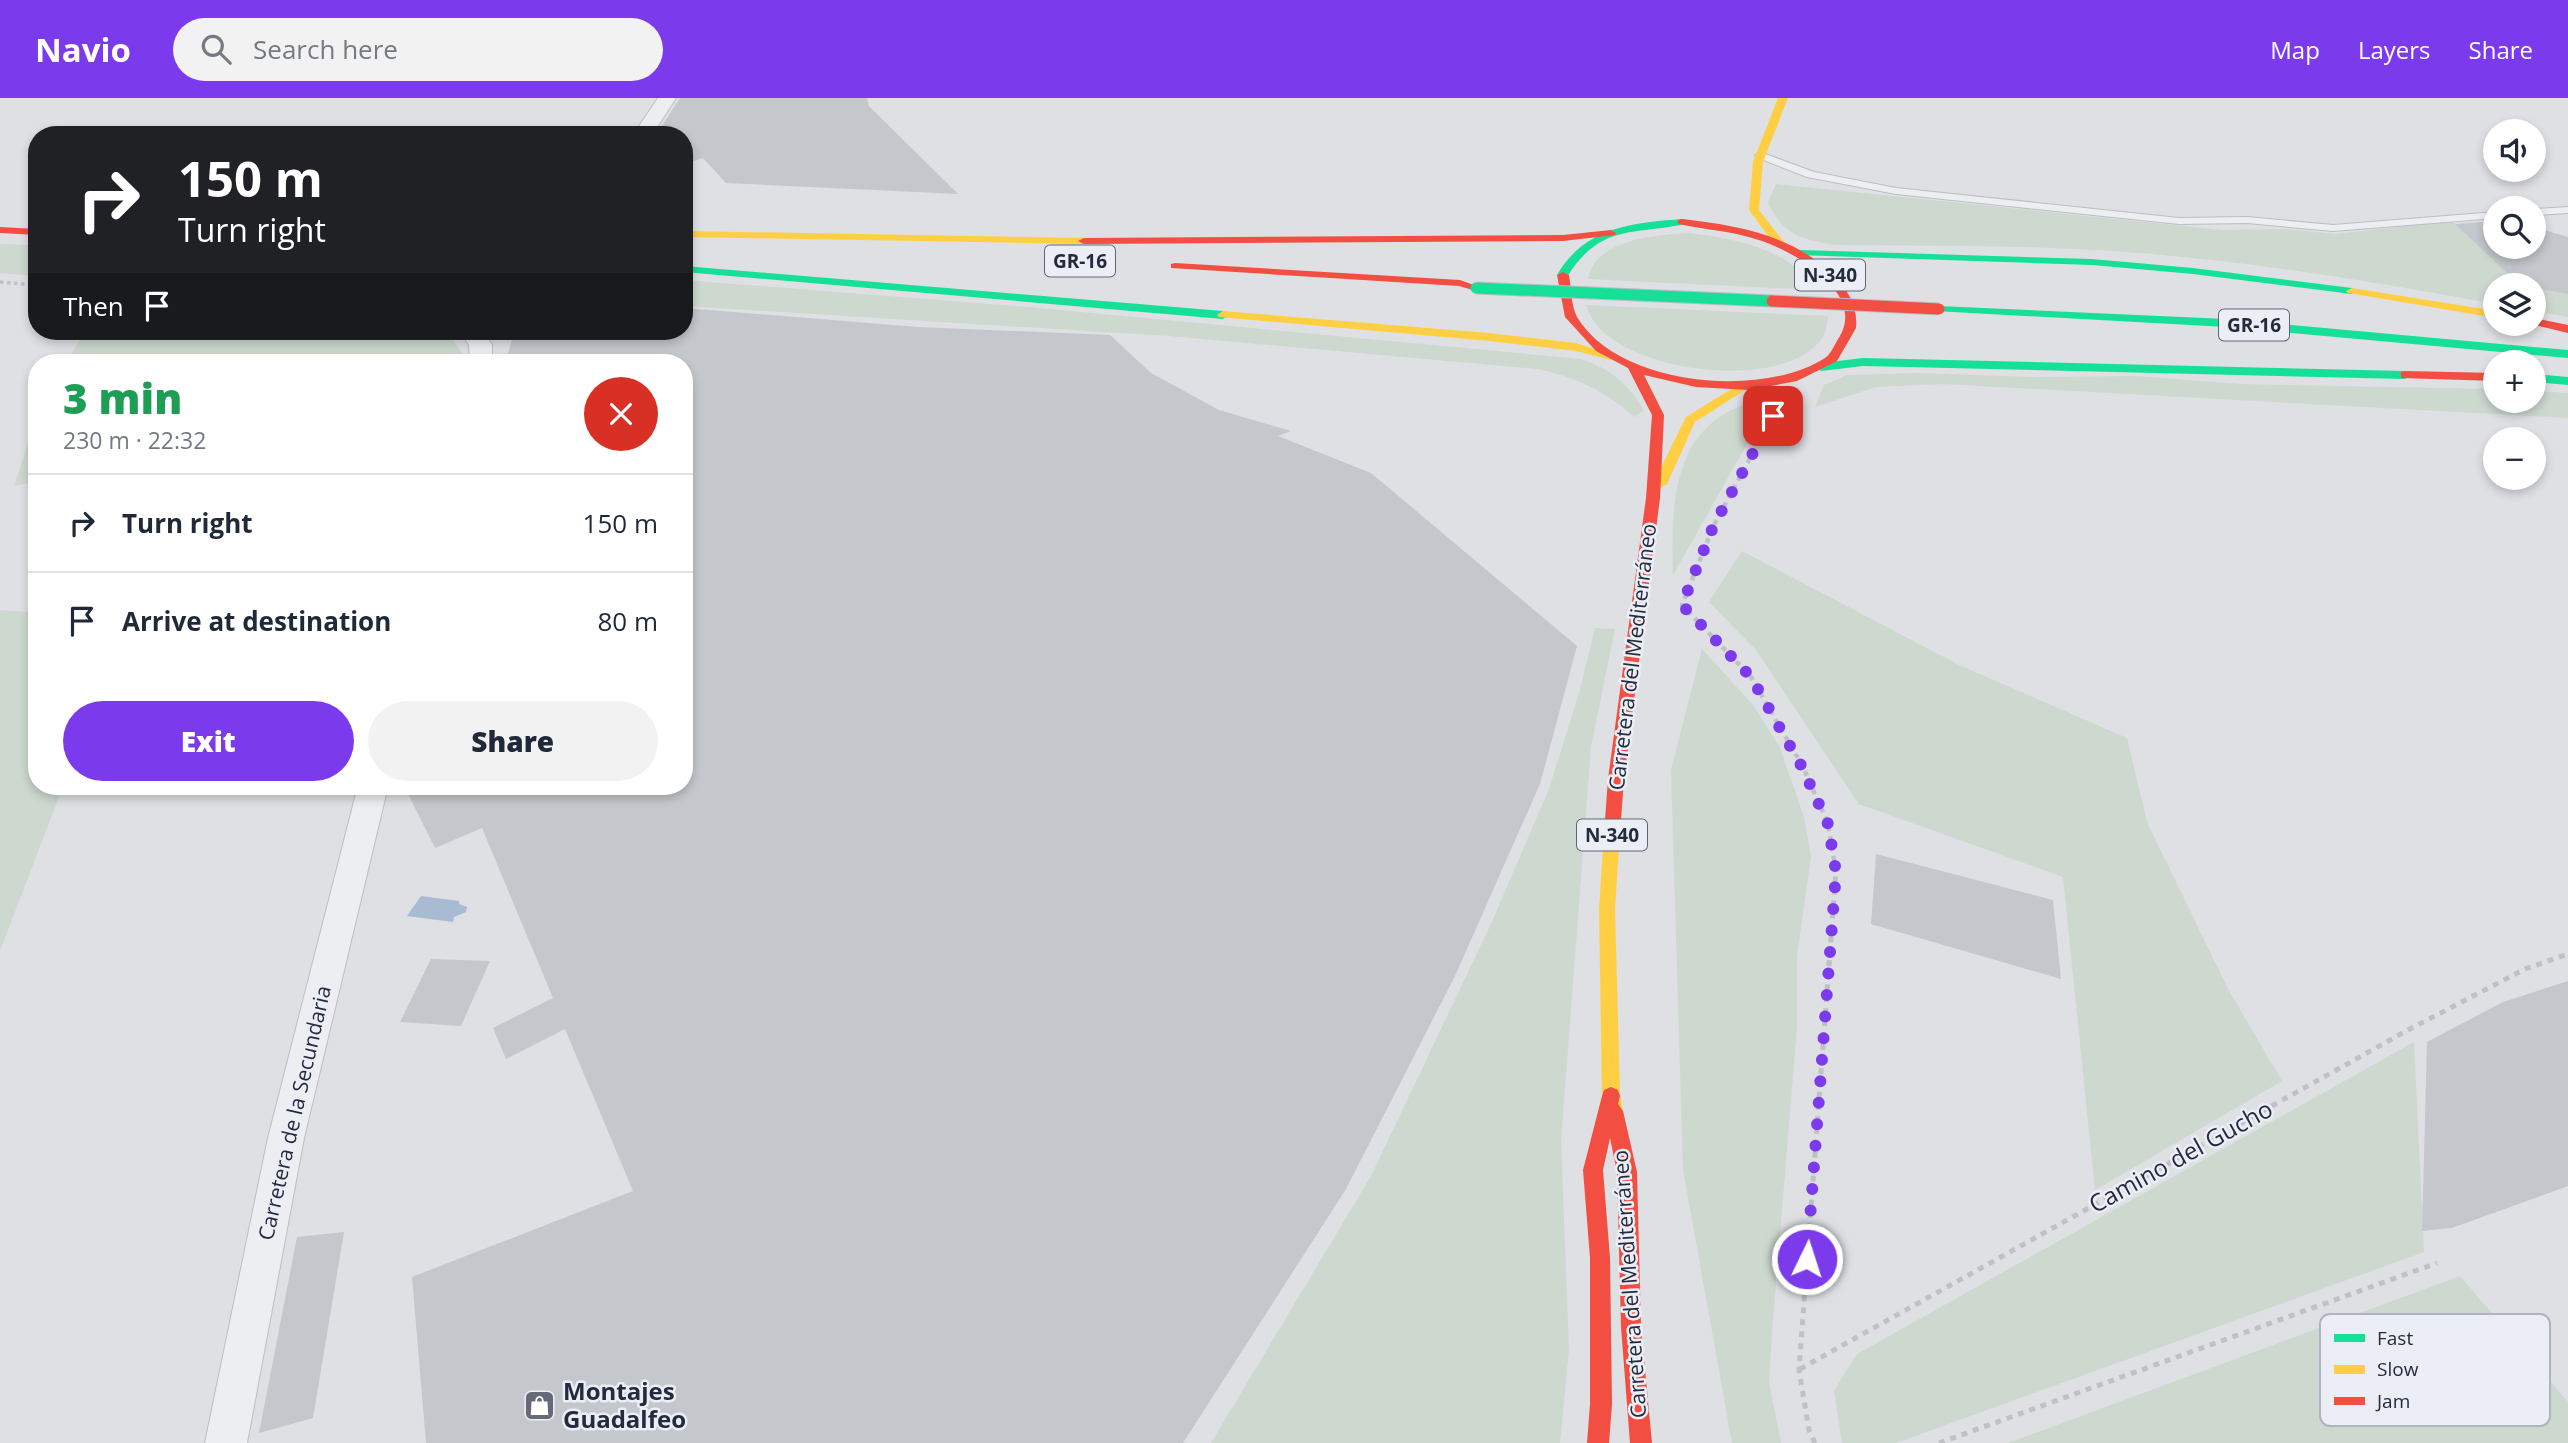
<!DOCTYPE html>
<html lang="en">
<head>
<meta charset="utf-8">
<style>
	body { margin:0; font-family:"Open Sans",sans-serif; background:#f2f2f3; color:#1f2937; height:100vh; display:flex; flex-direction:column; font-size:26px; white-space:nowrap }
	* { box-sizing:border-box; margin:0 }
	p { font-size:23px; color:#747a83 }
	.icon { flex:none; width:38px; height:38px; fill:none; stroke:currentColor; stroke-width:2; stroke-linecap:round; stroke-linejoin:round }
	.map { position:relative; flex:1; overflow:hidden }
	.details { position:absolute; left:28px; top:256px; width:665px; height:441px; display:flex; flex-direction:column; background:#fff; border-radius:28px; box-shadow:0 4px 10px #0003 }
	.details>* { flex:none }
	.hud { position:absolute; left:28px; top:28px; width:665px; height:214px; border-radius:28px; box-shadow:0 4px 10px #0003; background:#202124; color:#fff; overflow:hidden }
	.tools { position:absolute; left:2483px; top:21px; display:grid; gap:14px }
	.tools a { display:grid; place-items:center; width:63px; height:63px; border-radius:50%; background:#fff; box-shadow:0 4px 10px #0003; font-size:35px }
	.pin { position:absolute; display:grid; place-items:center; width:60px; height:60px; color:#fff; margin:-30px; border-radius:14px; box-shadow:0 4px 10px #0006 }
	.me { position:absolute; width:77px; margin:-38px; rotate:4deg; stroke-linejoin:round; filter:drop-shadow(0 0 5px #0008) }
	.turn { display:flex; align-items:center; gap:24px; height:147px; padding:0 35px; font-size:32px }
	.turn .icon { width:91px; height:91px; stroke-width:2.5 }
	.turn b { display:block; font-size:49px; line-height:60px }
	.then { display:flex; align-items:center; height:66px; padding:0 35px; background:#0003; gap:14px; font-size:26px }
	.round { display:grid; place-items:center; flex:none; width:74px; height:74px; border-radius:37px; background:#f2f2f3 }
	.summary { display:flex; align-items:center; justify-content:space-between; height:119px; padding:0 35px }
	h1 { font-size:42px; font-weight:800; line-height:52px; color:#1e9e55 }
	.primary-button { display:flex; gap:14px; margin-top:auto; padding:14px 35px }
	.primary-button a { flex:1; height:80px; border-radius:42px; background:#7c3aed; color:#fff; font-size:28px; font-weight:800; line-height:80px; text-align:center }
	.primary-button a+a { background:#f2f2f3; color:#1f2937 }
	ul { padding:0; list-style:none }
	li { display:flex; align-items:center; gap:21px; height:98px; padding:0 35px; border-top:2px solid #e0e1e3 }
	li div { flex:1 }
	li b { display:block; font-size:26px }
	li em { font-style:normal }
	header { display:flex; align-items:center; gap:42px; box-sizing:border-box; height:98px; padding:0 35px; background:#7c3aed; color:#fff }
	header strong { font-size:33px }
	nav { display:flex; gap:38px; margin-inline-start:auto; font-size:24px }
	.search { width:490px; height:63px; background:#f2f2f3; display:flex; align-items:center; gap:18px; box-sizing:border-box; padding:0 24px; border-radius:38px; color:#747a83; font-size:26px }
	.map>svg:first-child { display:block }
</style>
</head>
<body>
<header>
<strong>Navio</strong>
<div class="search"><svg class="icon" aria-label="search" viewBox="0 0 24 24"><circle cx="10" cy="10" r="6"/><path d="M15 15l6 6"/></svg>Search here</div>
<nav><a>Map</a><a>Layers</a><a>Share</a></nav>
</header>
<div class="map">
<svg width="2568" height="1345" viewBox="0 0 2568 1345">
	<rect width="100%" height="100%" fill="#dee0e4"/>
	<!-- green -->
	<g fill="#cdd8ce">
		<path d="M1776,86L2222,132L2283,131L2335,136L2452,123L2521,187H2496L2495,206C2357,181 2216,157 2075,151C1996,147 1916,148 1836,147C1803,141 1782,138 1768,104Z"/>
		<path d="M1689,135C1738,141 1786,150 1818,192L1588,181C1595,141 1657,137 1689,135Z"/>
		<polygon points="0,146 37,147 37,178 0,175"/>
		<path d="M684,182L1028,209L1581,261C1611,271 1628,286 1644,312L1634,319C1605,293 1576,279 1537,271L1169,238L684,208Z"/>
		<polygon points="2534,190 2568,196 2568,219 2534,213"/>
		<path d="M1586,207L1828,218C1827,226 1826,237 1820,243C1778,296 1604,274 1586,207Z"/>
		<polygon points="86,233 447,233 462,255 461,264 66,264"/>
		<polygon points="1918,275 2036,279 2137,278 2240,286 2495,291 2496,303 2534,303 2534,293 2568,295 2568,320 1944,286 1876,289 1815,309 1824,287 1847,277"/>
		<path d="M1773,300L1673,477C1670,394 1675,314 1773,300Z"/>
		<polygon points="37,318 37,383 14,388"/>
		<polygon points="1742,453 1959,567 2127,640 2147,724 2228,891 2282,983 2095,1092 2063,779 1859,706 1757,553 1709,504"/>
		<polygon points="0,512 37,515 37,688 63,688 0,853"/>
		<polygon points="1595,530 1615,531 1591,648 1561,1043 1569,1251 1560,1345 1211,1345 1371,1078 1490,828 1549,691 1580,592"/>
		<polygon points="1702,551 1754,608 1780,650 1804,719 1811,758 1797,858 1797,928 1772,1234 1769,1285 1781,1345 1732,1345 1683,1071 1671,672"/>
		<polygon points="2414,944 2424,1154 1896,1345 1842,1345 1834,1293 1857,1256"/>
		<polygon points="2460,1178 2568,1304 2568,1345 2008,1345"/>
	</g>
	<!-- water -->
	<polygon fill="#a9bad3" points="421,798 459,803 459,806 467,809 466,814 454,819 453,824 407,818"/>
	<!-- building -->
	<g fill="#c4c7cb">
		<polygon points="680,0 867,0 869,8 958,96 726,85 703,60 684,66 684,37 656,37"/>
		<polygon points="2496,123 2496,149 2534,149 2534,129 2568,139 2568,196 2534,190 2534,187 2520,187 2455,126"/>
		<polygon points="684,210 918,229 1110,237 1151,275 1219,312 1291,333 1278,338 1371,375 1577,548 1540,686 1455,878 1346,1091 1183,1345 426,1345 412,1179 633,1093 565,931 506,961 493,930 553,900 482,730 435,750 404,688 684,688 684,264 506,264 514,233 684,233"/>
		<polygon points="1876,756 2053,802 2061,881 1871,826"/>
		<polygon points="431,861 490,863 461,928 400,924"/>
		<polygon points="2568,883 2568,1088 2452,1130 2422,1133 2427,944 2503,904"/>
		<polygon points="344,1134 313,1320 259,1335 297,1139"/>
	</g>
	<g fill="none" stroke-linecap="round" stroke-linejoin="round">
		<defs>
			<g id="lane">
				<polygon points="1760,54 1814,74 1896,90 2179,120 2247,119 2333,127 2496,114 2496,120 2333,133 2247,125 2179,126 1896,96 1807,79 1756,59 1755,57"/>
				<polygon points="2568,109 2568,115 2534,117 2534,111"/>
			</g>
			<g id="street">
				<polygon points="658,0 676,0 652,37 633,37"/>
				<polygon points="460,233 483,233 492,247 492,264 470,264 469,247"/>
				<polygon points="358,688 388,688 304,1040 247,1345 205,1345 268,1040"/>
			</g>
		</defs>
		<!-- lane casing -->
		<use href="#lane" stroke="#bcbec2" stroke-width="2"/>
		<!-- street casing -->
		<use href="#street" stroke="#bcbec2" stroke-width="2"/>
		<!-- path-far2 -->
		<g stroke="#c0c1c7" stroke-width="3.5" stroke-dasharray="3.5 3.5" stroke-linecap="butt">
			<polyline points="0,184 37,187"/>
			<polyline points="1763,336 1773,318"/>
		</g>
		<!-- path-far1 -->
		<polyline stroke="#c0c1c7" stroke-width="4.5" stroke-dasharray="5 5" stroke-linecap="butt" points="1764,334 1713,429 1682,507 1751,579 1803,669 1828,726 1836,774"/>
		<!-- path -->
		<g stroke="#c0c1c7" stroke-width="5" stroke-dasharray="6 6" stroke-linecap="butt">
			<polyline points="1800,1271 2408,932 2525,871 2568,856"/>
			<polyline points="1815,1345 1809,1332 1799,1272 1836,772"/>
			<polyline points="1939,1345 2437,1165"/>
		</g>
		<!-- lane -->
		<use href="#lane" fill="#edeef1" fill-rule="evenodd"/>
		<!-- street -->
		<use href="#street" fill="#edeef1" fill-rule="evenodd"/>
		<!-- fast -->
		<g fill="#16e098" fill-rule="evenodd">
			<path d="M1682,121L1686,122V126C1632,137 1600,126 1567,179L1557,177C1585,129 1631,125 1682,121Z"/>
			<polygon points="1801,152 2092,161 2193,170 2352,190 2358,193 2352,196 2193,176 2092,167 1797,157 1797,153"/>
			<polygon points="684,168 1223,213 1229,217 1223,221 684,174"/>
			<polygon points="1939,208 2226,221 2568,252 2568,260 2226,229 1935,213 1933,211"/>
			<polygon points="1863,260 2405,273 2411,277 2405,281 1863,268 1821,273 1815,269 1821,265"/>
			<polygon points="2534,276 2568,279 2568,287 2534,284"/>
		</g>
		<!-- slow -->
		<g fill="#ffcf43" fill-rule="evenodd">
			<polygon points="1778,0 1788,0 1763,64 1759,112 1784,144 1778,147 1774,146 1749,112 1753,64"/>
			<polygon points="684,133 1084,140 1090,143 1084,146 684,139"/>
			<polygon points="2352,190 2496,213 2496,220 2348,195 2346,193"/>
			<polygon points="1223,213 1489,235 1576,245 1617,258 1611,262 1576,253 1489,243 1219,219 1217,217"/>
			<polygon points="1741,285 1745,286 1745,292 1695,324 1667,386 1660,390 1655,389 1653,386 1686,319"/>
			<polygon points="1612,729 1618,731 1620,736 1615,810 1620,996 1623,1013 1621,1019 1614,1022 1607,1019 1602,996 1599,810 1604,736 1606,731"/>
		</g>
		<!-- jam -->
		<g fill="#f24e42" fill-rule="evenodd">
			<path d="M1682,121C1736,127 1793,137 1833,177C1848,192 1858,208 1856,230L1837,263L1797,283L1749,292L1696,289L1644,277L1664,317L1660,400L1624,681L1620,736L1618,741H1606L1604,736L1608,681L1646,400L1652,317L1628,270L1596,253L1565,219L1557,177L1563,174L1569,177C1571,189 1571,208 1577,219C1618,288 1762,301 1825,260C1832,255 1835,245 1840,238C1865,195 1795,154 1762,143C1734,133 1706,132 1678,126V122Z"/>
			<polygon points="0,129 37,131 37,137 0,135"/>
			<polygon points="1611,132 1616,135 1615,137 1563,143 1084,146 1078,143 1084,140 1563,137"/>
			<polygon points="1175,165 1460,182 1482,190 1476,193 1459,188 1171,170 1171,166"/>
			<polygon points="2534,220 2568,227 2568,235 2530,226 2534,226"/>
			<polygon points="2405,273 2496,275 2496,283 2401,280 2401,274"/>
			<polygon points="1611,989 1618,992 1620,998 1618,1006 1623,1013 1637,1074 1641,1229 1652,1345 1630,1345 1621,1229 1617,1074 1610,1040 1603,1072 1610,1160 1612,1306 1609,1345 1587,1345 1590,1306 1590,1160 1583,1072 1602,998 1604,992"/>
		</g>
		<defs>
			<polyline id="fast-bridge" points="1476,190 1772,203"/>
			<polyline id="jam-bridge" points="1772,203 1939,211"/>
		</defs>
		<!-- fast-bridge casing -->
		<use href="#fast-bridge" stroke="#babdc2" stroke-width="13" stroke-linecap="butt"/>
		<!-- jam-bridge casing -->
		<use href="#jam-bridge" stroke="#babdc2" stroke-width="13" stroke-linecap="butt"/>
		<!-- fast-bridge -->
		<use href="#fast-bridge" stroke="#16e098" stroke-width="11"/>
		<!-- jam-bridge -->
		<use href="#jam-bridge" stroke="#f24e42" stroke-width="11"/>
	</g>
	<g fill="none" stroke-linecap="round" stroke-linejoin="round">
		<!-- route -->
		<polyline stroke="#7c3aed" stroke-width="12" stroke-dasharray="0 21.6" points="1773,318 1713,429 1682,507 1751,579 1802,669 1828,726 1836,774 1807,1161"/>
	</g>
	<!-- icons -->
	<defs>
		<symbol id="shop-square" viewBox="-11 -11 22 22"><rect x="-9" y="-9" width="18" height="18" rx="4" fill="#656a79" stroke="#ebeef5"/><path d="M-5-2.5h2.3a2.7 3.5 0 0 1 5.4 0H5L5.5 6h-11ZM-1.5-2.5h3a1.5 2.3 0 0 0-3 0Z" fill="#fff"/></symbol>
	</defs>
	<g fill-rule="evenodd">
		<use href="#shop-square" x="522" y="1290" width="35" height="35"/>
	</g>
	<g text-anchor="middle" stroke-width="5" stroke-linejoin="round" paint-order="stroke">
		<!-- shield labels -->
		<g fill="#ebeef5" stroke="#606676" stroke-width="2">
			<rect x="1045" y="147.5" width="70" height="31" rx="5"/>
			<rect x="1795" y="161.5" width="70" height="31" rx="5"/>
			<rect x="2219" y="211.5" width="70" height="31" rx="5"/>
			<rect x="1577" y="721.5" width="70" height="31" rx="5"/>
		</g>
		<g font-size="19" font-weight="bold" fill="#242b3f">
			<text x="1080" y="170">GR-16</text>
			<text x="1830" y="184">N-340</text>
			<text x="2254" y="234">GR-16</text>
			<text x="1612" y="744">N-340</text>
		</g>
		<!-- street labels -->
		<g font-size="21" fill="#242b3f" stroke="#ebeef5">
			<text transform="translate(1633 559) rotate(-83)" y="7">Carretera del Mediterráneo</text>
			<text transform="translate(295 1015) rotate(-77)" y="7">Carretera de la Secundaria</text>
			<text transform="translate(1630 1186) rotate(-94)" y="7">Carretera del Mediterráneo</text>
		</g>
		<!-- near-street labels -->
		<g font-size="24" fill="#242b3f" stroke="#ebeef5">
			<text transform="translate(2181 1059) rotate(-29)" y="8">Camino del Gucho</text>
		</g>
		<!-- near-poi labels -->
		<g font-size="24" font-weight="bold" fill="#242b3f" stroke="#ebeef5" text-anchor="start">
			<text x="563" y="1302">Montajes<tspan x="563" dy="28">Guadalfeo</tspan></text>
		</g>
	</g>
	<!-- legend -->
	<rect x="2320" y="1216" width="230" height="112" rx="10" fill="#ebeef5" stroke="#afb4be" stroke-width="2"/>
	<rect x="2334" y="1236" width="31" height="8" fill="#16e098"/>
	<rect x="2334" y="1267" width="31" height="9" fill="#ffcf43"/>
	<rect x="2334" y="1299" width="31" height="8" fill="#f24e42"/>
	<g font-size="19" fill="#242b3f">
		<text x="2377" y="1247">Fast</text>
		<text x="2377" y="1278">Slow</text>
		<text x="2377" y="1310">Jam</text>
	</g>
</svg>
<div class="tools">
<a><svg class="icon" aria-label="sound" viewBox="0 0 24 24"><path d="M4 9h4l5-4v14l-5-4H4zM17 9q2 3 0 6"/></svg></a>
<a><svg class="icon" aria-label="search" viewBox="0 0 24 24"><circle cx="10" cy="10" r="6"/><path d="M15 15l6 6"/></svg></a>
<a><svg class="icon" aria-label="layers" viewBox="0 0 24 24"><path d="M12 4l9 5-9 5-9-5zM3 14l9 5 9-5"/></svg></a>
<a>+</a>
<a>−</a>
</div>
<div class="pin" style="left:1773px;top:318px;background:#d93025"><svg class="icon" aria-label="arrive" viewBox="0 0 24 24"><path d="M6 21V4h12l-3 4 3 4H6"/></svg></div>
<svg class="me" style="left:1807px;top:1161px" viewBox="-20 -20 40 40"><circle r="17" fill="#7c3aed" stroke="#fff" stroke-width="3"/><path d="M0-11L8 9 0 5-8 9z" fill="#fff"/></svg>
<div class="hud">
<div class="turn"><svg class="icon" aria-label="right" viewBox="0 0 24 24"><path d="M7 20v-9h11M14 6l5 5-5 5"/></svg><div><b>150 m</b>Turn right</div></div>
<div class="then">Then<svg class="icon" aria-label="arrive" viewBox="0 0 24 24"><path d="M6 21V4h12l-3 4 3 4H6"/></svg></div>
</div>
<section class="details">
<div class="summary"><div><h1>3 min</h1><p>230 m · 22:32</p></div><a class="round" style="background:#d93025;color:#fff"><svg class="icon" aria-label="close" viewBox="0 0 24 24"><path d="M6 6l12 12M18 6L6 18"/></svg></a></div>
<ul>
<li><svg class="icon" aria-label="right" viewBox="0 0 24 24"><path d="M7 20v-9h11M14 6l5 5-5 5"/></svg><div><b>Turn right</b></div><em>150 m</em></li>
<li><svg class="icon" aria-label="arrive" viewBox="0 0 24 24"><path d="M6 21V4h12l-3 4 3 4H6"/></svg><div><b>Arrive at destination</b></div><em>80 m</em></li>
</ul>
<div class="primary-button"><a>Exit</a><a>Share</a></div>
</section>
</div>
</body>
</html>
